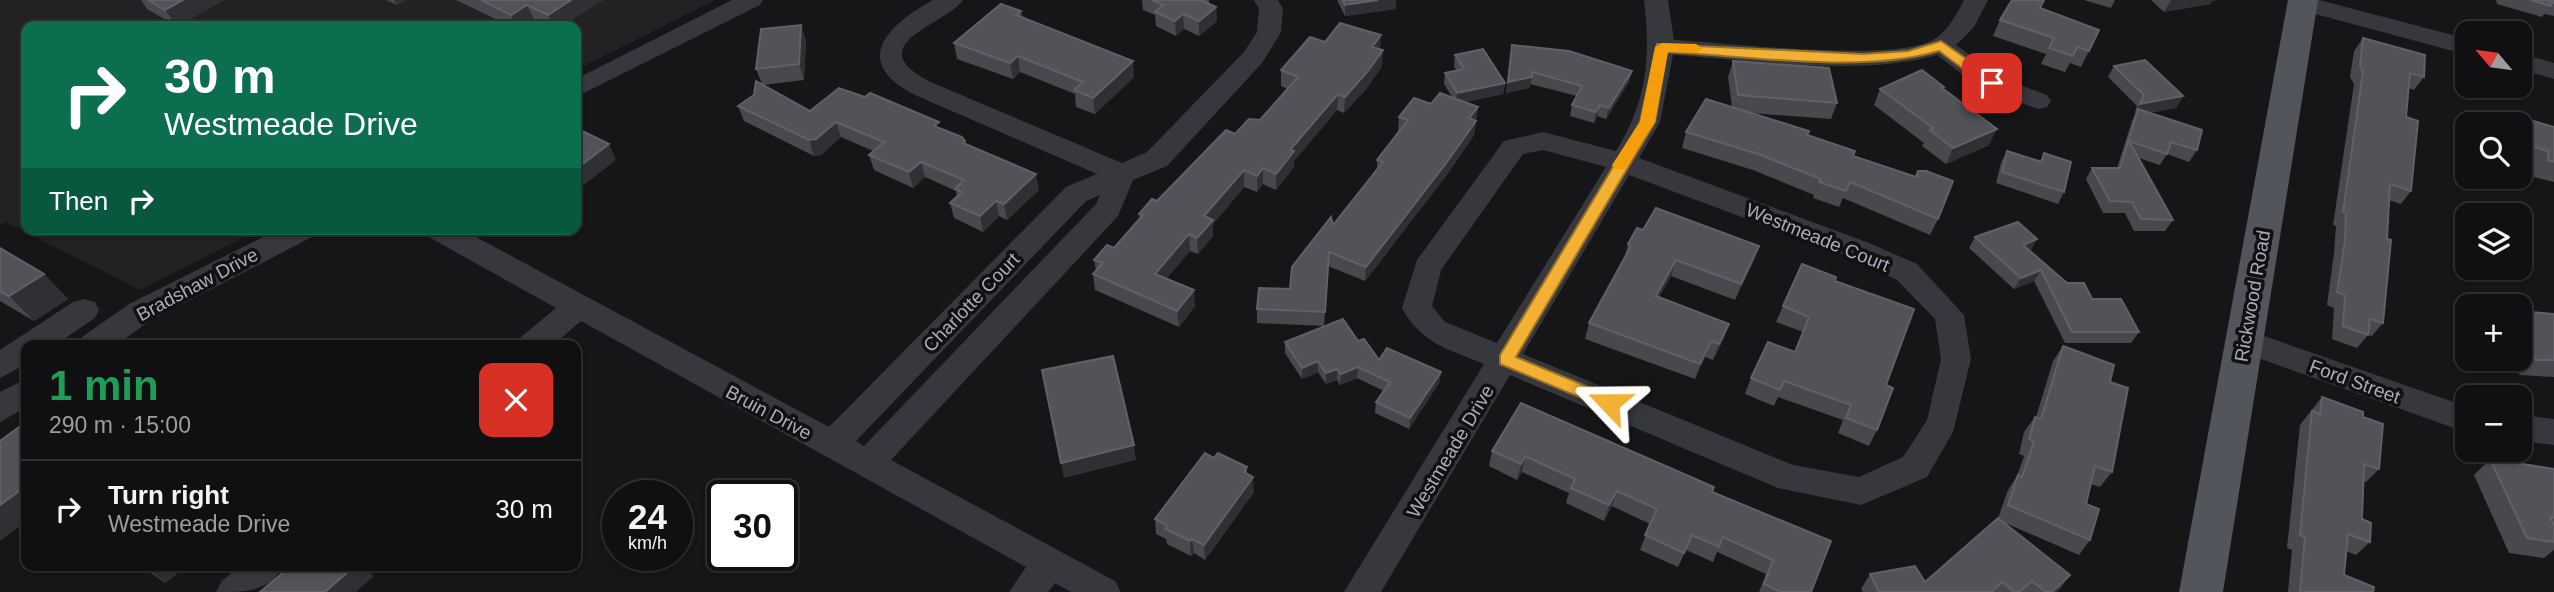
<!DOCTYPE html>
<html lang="en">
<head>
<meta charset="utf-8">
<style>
	body { margin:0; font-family:Helvetica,sans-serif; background:#1e1e20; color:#f1f3f6; height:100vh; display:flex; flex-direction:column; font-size:26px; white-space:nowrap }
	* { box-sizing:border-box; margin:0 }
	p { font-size:23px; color:#9c9d9f }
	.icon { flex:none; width:38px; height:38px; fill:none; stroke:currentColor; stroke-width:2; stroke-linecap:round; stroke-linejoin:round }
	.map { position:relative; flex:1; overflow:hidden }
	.details { position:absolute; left:21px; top:340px; width:560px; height:231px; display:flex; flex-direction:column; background:#101012; border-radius:14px; box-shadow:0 2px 5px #0004,0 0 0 2px #303032 }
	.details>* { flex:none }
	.top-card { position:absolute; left:21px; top:21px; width:560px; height:214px; border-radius:14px; box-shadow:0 2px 5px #0004,0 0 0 2px #303032; background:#0b6e4f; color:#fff; overflow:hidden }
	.needle { width:46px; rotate:299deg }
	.buttons { position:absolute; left:2455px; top:21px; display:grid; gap:14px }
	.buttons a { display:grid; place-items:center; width:77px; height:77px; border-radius:14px; background:#101012; box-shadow:0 2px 5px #0004,0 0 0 2px #303032; font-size:35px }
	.speed { position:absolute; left:602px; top:480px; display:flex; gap:14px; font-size:35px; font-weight:700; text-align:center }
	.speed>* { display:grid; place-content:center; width:91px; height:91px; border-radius:50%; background:#101012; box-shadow:0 2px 5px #0004,0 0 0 2px #303032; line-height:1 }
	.speed small { font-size:18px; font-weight:400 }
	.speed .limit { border:4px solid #111; border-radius:10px; background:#fff; color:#111 }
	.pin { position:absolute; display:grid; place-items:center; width:60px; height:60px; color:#fff; margin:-30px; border-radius:14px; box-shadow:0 4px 10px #0006 }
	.me { position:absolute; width:77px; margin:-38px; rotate:293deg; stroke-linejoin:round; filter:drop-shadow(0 0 5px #0008) }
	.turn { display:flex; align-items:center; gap:24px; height:147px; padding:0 28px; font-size:32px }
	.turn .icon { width:91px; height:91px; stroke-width:2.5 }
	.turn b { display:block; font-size:49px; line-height:60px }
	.then { display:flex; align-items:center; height:66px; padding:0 28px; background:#0003; gap:14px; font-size:26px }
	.round { display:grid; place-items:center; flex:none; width:74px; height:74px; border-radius:14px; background:#1e1e20 }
	.headline { display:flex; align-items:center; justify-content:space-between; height:119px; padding:0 28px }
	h1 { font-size:42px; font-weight:700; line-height:52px; color:#1e9e55 }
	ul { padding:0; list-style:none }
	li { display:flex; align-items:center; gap:21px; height:98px; padding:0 28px; border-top:2px solid #303032 }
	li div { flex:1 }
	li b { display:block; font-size:26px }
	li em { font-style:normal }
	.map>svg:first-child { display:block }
</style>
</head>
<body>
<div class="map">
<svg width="2554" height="592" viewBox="0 0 2554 592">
	<rect width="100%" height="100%" fill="#161618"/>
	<!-- built -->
	<polygon fill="#222225" points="0,0 715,0 576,70 576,26 26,26 26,229 260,229 140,290 6,222 0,226"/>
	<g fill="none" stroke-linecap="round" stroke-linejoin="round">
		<!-- minor -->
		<g fill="#37383d" fill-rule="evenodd">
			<polygon points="732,0 763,0 760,5 576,97 576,79"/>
			<path d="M933,0H963C946,25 855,45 933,83L1122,163L1147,152L1244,52L1257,32L1259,9L1254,0H1278L1283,9L1281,32L1262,63L1167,166L1133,180L1118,216L891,460L1115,581L1121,592H1071L1055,583L1048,592H1009L1026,567L581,321L553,345H517L521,337L556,308L427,236L423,229H461L829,427L1066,187L1097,174L915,95C850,62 887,25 933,0ZM1100,195L1096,204L864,446L856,441L1086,201Z"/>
			<path d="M1644,0H1668L1674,40C1729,43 1887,62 1931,41C1946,34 1957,14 1964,0H1988L1974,27L1956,45L2001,78L2047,95L2051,101L2047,107L2038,109L1983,90L1937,55C1861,77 1753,60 1673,55L1660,122L1639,158L1869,243L1917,264L1964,315L1971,359L1953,432L1927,477L1861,505L1778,488L1510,375L1381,592H1344L1484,364C1448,349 1422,344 1402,308L1417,260L1504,141L1543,132L1616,151C1647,101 1651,57 1644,0ZM1543,150L1606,167L1497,343L1445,322L1432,306L1441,270L1523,154ZM1629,175L1849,257L1897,280L1935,319L1941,359L1927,420L1903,457L1859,477L1793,465L1523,354Z"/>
			<polygon points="2292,0 2319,0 2468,39 2468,55 2293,8 2290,3"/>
			<polygon points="2520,53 2554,63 2554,79 2520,69"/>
			<polygon points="279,229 318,229 314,236 151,320 116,345 78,345 82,337 129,304"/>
			<polygon points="84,299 95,302 99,310 95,318 55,345 26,345 26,364 0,378 0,350 73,302"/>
			<polygon points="2244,329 2468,407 2468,433 2233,349 2229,341 2233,333"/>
			<polygon points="26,379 26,407 0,422 0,392"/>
			<polygon points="2520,415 2554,419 2554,445 2520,441"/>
			<path d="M241,565H284C270,592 246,592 216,592L222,581Z"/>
		</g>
		<!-- major -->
		<polygon fill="#53555c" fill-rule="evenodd" points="2288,0 2318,0 2223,592 2179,592"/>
	</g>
	<!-- wall -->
	<g fill="#47494d">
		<polygon points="141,0 224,0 177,26 147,9"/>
		<polygon points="386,0 406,0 397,5"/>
		<polygon points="456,0 603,0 562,26 546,26 535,21 526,26 510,26"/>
		<polygon points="1142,0 1209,0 1209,4 1216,7 1217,21 1199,36 1184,29 1176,36 1156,26 1155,15 1143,10"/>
		<polygon points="1337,0 1396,0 1396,9 1345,16"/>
		<polygon points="2084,0 2115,0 2111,8"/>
		<polygon points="2151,0 2217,0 2212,1 2210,4 2164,12"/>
		<polygon points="2496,0 2554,0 2554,16 2544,14 2542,17 2497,4"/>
		<polygon points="2040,8 2089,51 2081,67 2070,63 2065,72 2041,64 2046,54 1993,36 2000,20"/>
		<polygon points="1021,11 1022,18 1134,77 1095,114 1076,107 1075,94 1020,72 1013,79 957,59 954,43"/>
		<polygon points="801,25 806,41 804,80 763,85 810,111 941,128 965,141 966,144 1039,190 1007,220 999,216 983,232 954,218 950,203 957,197 956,191 925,177 913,188 874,170 869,155 873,151 841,137 821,155 814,156 744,121 738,106 754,95 762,84 756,69"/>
		<polygon points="2363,38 2424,77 2414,90 2409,88 2406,117 2411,191 2401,204 2389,200 2383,323 2372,336 2368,335 2357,348 2332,339 2334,308 2327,305 2334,253 2336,226 2333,225 2354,84 2350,77 2354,51"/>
		<polygon points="1325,42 1380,49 1382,66 1367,88 1344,113 1337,110 1294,161 1294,167 1276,190 1263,184 1257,192 1244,187 1213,224 1213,236 1198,254 1190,251 1166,279 1195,306 1179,327 1095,290 1093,274 1096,271 1094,260 1114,248 1140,219 1139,214 1157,201 1260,120 1288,89 1281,86 1281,70"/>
		<polygon points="1512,45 1632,71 1629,82 1606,119 1597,116 1594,123 1570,116 1572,105 1577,96 1530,84 1530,88 1506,93"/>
		<polygon points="1455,55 1505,83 1503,94 1465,102 1478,107 1474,135 1446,176 1365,281 1328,266 1324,326 1257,323 1257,309 1290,289 1333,225 1377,170 1377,160 1399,131 1398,131 1399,117 1452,97 1444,84 1445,73 1456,70 1454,66"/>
		<polygon points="1733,61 1837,103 1831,119 1750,113 1807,135 1853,156 1938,219 1930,235 1843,198 1839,207 1813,198 1814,195 1753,170 1682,148 1686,132 1732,107 1728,77"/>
		<polygon points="2114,66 2183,96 2176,108 2148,113 2197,150 2189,162 2167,154 2160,165 2139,158 2173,220 2165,231 2134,231 2125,213 2103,213 2086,179 2092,168 2117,168 2132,121 2135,115 2134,115 2137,106 2108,77"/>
		<polygon points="1880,89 1943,89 1989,145 1946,164 1922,146 1924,143 1874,105"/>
		<polygon points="2505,113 2554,127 2554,182 2534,177 2533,167 2520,163 2520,124 2493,124 2500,116 2502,117"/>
		<polygon points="2007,151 2040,161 2044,153 2064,192 2058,204 1996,183 2001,163"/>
		<polygon points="1975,237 2037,239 2030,251 2067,283 2092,299 2139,332 2131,343 2065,343 2034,281 2014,289 1969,248"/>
		<polygon points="1628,244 1753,262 1735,300 1671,276 1659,297 1729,324 1723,340 1713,360 1705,357 1695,379 1585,339 1589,323 1624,259"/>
		<polygon points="0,248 44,274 68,299 34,321 0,301"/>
		<polygon points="1835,281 1886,385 1877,430 1869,446 1838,433 1843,420 1778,397 1774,406 1745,394 1751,378 1795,352 1803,332 1776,322 1783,306"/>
		<polygon points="2520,311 2554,315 2554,377 2520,375 2508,359 2520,359"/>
		<polygon points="1358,341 1379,360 1441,372 1439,383 1409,429 1375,413 1376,402 1384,391 1357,378 1340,385 1337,380 1326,384 1318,372 1302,379 1285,353 1285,342"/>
		<polygon points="2063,346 2110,382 2112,472 2100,487 2091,484 2086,504 2090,540 2079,555 2003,522 2070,575 2059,590 2056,592 1863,592 1861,589 1870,574 1925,582 1998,518 2008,490 2017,476 2024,456 2019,454 2024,432 2035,417 2036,417 2053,361"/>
		<polygon points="2322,397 2363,417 2379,469 2366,482 2363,481 2362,519 2370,542 2356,555 2346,551 2344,575 2373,592 2288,592 2292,550 2287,548 2300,425"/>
		<polygon points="1521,403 1712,492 1811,592 1759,592 1766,574 1717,552 1713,562 1686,550 1678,567 1640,550 1650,524 1612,506 1604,521 1566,503 1569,493 1522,472 1517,480 1489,466 1492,451"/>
		<polygon points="1214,458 1247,467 1247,474 1254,492 1205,560 1194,553 1191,556 1167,544 1166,539 1156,534 1155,519"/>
		<polygon points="2490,459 2554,469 2554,550 2544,558 2509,553 2474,475"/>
		<polygon points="140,565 188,565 165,583"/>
	</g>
	<!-- shaded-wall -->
	<g fill="#2f3033">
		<polygon points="183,0 224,0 177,26 165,10"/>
		<polygon points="394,0 406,0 397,5"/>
		<polygon points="571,0 603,0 562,26 553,26 548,15"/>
		<polygon points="1378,0 1396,0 1396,9 1345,16 1345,5"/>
		<polygon points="2171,0 2217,0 2212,1 2210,4 2164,12"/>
		<polygon points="527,5 535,21 526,26 517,26 511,15"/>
		<polygon points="1216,7 1217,21 1199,36 1199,21"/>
		<polygon points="1183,14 1184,29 1176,36 1175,21"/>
		<polygon points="801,25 806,41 804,80 799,64"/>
		<polygon points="1381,35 1380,51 1372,47"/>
		<polygon points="1383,50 1382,66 1367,88 1344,113 1345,97"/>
		<polygon points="1018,56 1020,72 1013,79 1010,63"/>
		<polygon points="1133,61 1134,77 1095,114 1093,98"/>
		<polygon points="1632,71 1629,82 1606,119 1609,108"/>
		<polygon points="1532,77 1530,88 1506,93 1508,82"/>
		<polygon points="1505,83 1503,94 1456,104 1457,93"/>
		<polygon points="1338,94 1337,110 1294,161 1294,167 1276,190 1276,174 1290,150"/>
		<polygon points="2183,96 2176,108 2137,115 2138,109 2135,115 2134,115 2140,104"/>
		<polygon points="1600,105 1597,116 1594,123 1596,112"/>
		<polygon points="1478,107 1474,135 1446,176 1365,281 1366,267"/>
		<polygon points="836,122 841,137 821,155 814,156 809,140"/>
		<polygon points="1997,129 1989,145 1946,164 1953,148"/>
		<polygon points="609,144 616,160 576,191 576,169"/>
		<polygon points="921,162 925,177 913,188 909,172"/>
		<polygon points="1263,168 1263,184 1257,192 1257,176"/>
		<polygon points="1244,170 1244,187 1213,224 1213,236 1198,254 1197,238 1204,216"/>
		<polygon points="1036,174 1039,190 1007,220 1004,204"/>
		<polygon points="996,201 999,216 983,232 980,216"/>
		<polygon points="1189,234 1190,251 1157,290 1155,274"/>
		<polygon points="2037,239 2031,250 2017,256 2023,245"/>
		<polygon points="1759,246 1753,262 1735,300 1741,284"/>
		<polygon points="1676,260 1671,276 1651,312 1656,296"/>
		<polygon points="2041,270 2034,281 2014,289 2021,278"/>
		<polygon points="44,274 68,299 34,321 9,296"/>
		<polygon points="1194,290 1195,306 1179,327 1177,311"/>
		<polygon points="1729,324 1723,340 1713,360 1719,344"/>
		<polygon points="1711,341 1705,357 1695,379 1700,364"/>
		<polygon points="1318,361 1318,372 1302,379 1302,368"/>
		<polygon points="1358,367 1357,378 1340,385 1341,374"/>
		<polygon points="1337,369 1337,380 1326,384 1326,373"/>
		<polygon points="1441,372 1439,383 1409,429 1410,418"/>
		<polygon points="1134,445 1136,460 1064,478 1061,463"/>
		<polygon points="1525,456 1522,472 1517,480 1521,464"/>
		<polygon points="1253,477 1254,492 1205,560 1204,545"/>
		<polygon points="26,486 26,521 0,541 0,505"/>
		<polygon points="1617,491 1612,506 1604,521 1609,505"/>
		<polygon points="1192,539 1194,553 1191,556 1190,541"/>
		<polygon points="157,565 188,565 165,583 150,570"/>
		<polygon points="356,565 364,565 374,576 356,592 325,592"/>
		<polygon points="2070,575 2056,592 2052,592"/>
	</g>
	<!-- building -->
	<g fill="#525359" stroke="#5f6168" stroke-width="2">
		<polygon points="148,0 183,0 165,10"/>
		<polygon points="481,0 571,0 548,15 527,5 511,15"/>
		<polygon points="1152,0 1201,0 1216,7 1199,21 1183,14 1175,21 1155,12 1163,5"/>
		<polygon points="1343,0 1378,0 1345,5"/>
		<polygon points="2012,0 2044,0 2040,8 2099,30 2089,51 2077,47 2073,56 2049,48 2054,38 2000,20"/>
		<polygon points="2530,0 2554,0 2554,3 2550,2 2551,6"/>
		<polygon points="1001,4 1021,11 1016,15 1133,61 1093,98 1074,90 1083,82 1018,56 1010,63 954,43"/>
		<polygon points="1340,23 1381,35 1372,47 1383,50 1368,71 1345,97 1338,94 1290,150 1294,151 1276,174 1263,168 1257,176 1244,170 1204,216 1213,220 1197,238 1189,234 1155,274 1194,290 1177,311 1093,274 1103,263 1094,260 1107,245 1114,248 1143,215 1139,214 1152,199 1157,201 1226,130 1235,134 1249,119 1260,120 1298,77 1281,70 1310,37 1325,42"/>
		<polygon points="801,25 799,64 756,69 761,29"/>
		<polygon points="2363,38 2425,55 2424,77 2410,73 2406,117 2418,121 2411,191 2390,184 2387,239 2391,240 2383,323 2370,319 2368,335 2343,326 2345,295 2337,292 2345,241 2346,213 2343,212 2363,72 2360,65"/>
		<polygon points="1512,45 1569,51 1632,71 1609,108 1600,105 1596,112 1572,105 1582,86 1532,72 1532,77 1508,82"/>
		<polygon points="1483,49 1505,83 1457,93 1445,73 1464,69 1455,55"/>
		<polygon points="2145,60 2183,96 2140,104 2144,95 2114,66"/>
		<polygon points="1733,61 1829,68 1837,103 1738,95"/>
		<polygon points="1922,70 1944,87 1942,88 1997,129 1953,148 1930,130 1933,128 1880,89"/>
		<polygon points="756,81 810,111 839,88 865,97 870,93 939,122 934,126 962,137 965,141 963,143 1036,174 1004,204 996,201 980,216 950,203 962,192 955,189 964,180 921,162 909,172 869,155 884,142 836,122 816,139 809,140 738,106 754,95"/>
		<polygon points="1440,93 1478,107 1469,118 1476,121 1447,162 1366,267 1329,252 1325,312 1257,309 1259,288 1290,289 1292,267 1331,217 1333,225 1383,162 1377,160 1408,120 1399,117 1414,98 1431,104"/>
		<polygon points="1706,99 1809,131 1807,135 1855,151 1853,156 1916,177 1918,171 1926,171 1953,181 1938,219 1850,182 1846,191 1819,182 1821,179 1758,154 1686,132"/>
		<polygon points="2138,109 2202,130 2197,150 2171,142 2167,154 2129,141 2173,220 2141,219 2132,202 2110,201 2092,168 2120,168"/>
		<polygon points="2505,113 2554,127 2554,162 2548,160 2548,151 2520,143 2520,124 2499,124 2500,116 2505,117"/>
		<polygon points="578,129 609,144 576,169 576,131"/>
		<polygon points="2007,151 2042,162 2044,153 2071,162 2064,192 2002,172"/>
		<polygon points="1656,208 1759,246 1741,284 1676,260 1656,296 1729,324 1719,344 1711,341 1700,364 1589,323 1631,246 1628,244 1637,228 1643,230"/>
		<polygon points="2018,222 2037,239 2023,245 2067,283 2084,283 2092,299 2121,299 2139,332 2072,332 2041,270 2021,278 1975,237"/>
		<polygon points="0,248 44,274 9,296 0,291"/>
		<polygon points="1802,264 1836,277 1835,281 1914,309 1886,385 1893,388 1877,430 1846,418 1851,405 1784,381 1780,390 1751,378 1768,342 1795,352 1809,317 1783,306"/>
		<polygon points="2520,311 2553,314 2554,315 2554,360 2536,360 2520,337"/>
		<polygon points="1343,319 1358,341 1364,339 1379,360 1387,348 1441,372 1410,418 1376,402 1390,382 1358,367 1341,374 1337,369 1326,373 1318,361 1302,368 1285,342"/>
		<polygon points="2063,346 2114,365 2110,382 2128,388 2112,472 2095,466 2086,504 2099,509 2090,540 2008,505 2018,475 2022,477 2034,441 2029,439 2035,417 2041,419"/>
		<polygon points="1113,356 1134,445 1061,463 1042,370"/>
		<polygon points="2322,397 2363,412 2363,417 2383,424 2379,469 2364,464 2362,519 2371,523 2370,542 2348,534 2344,575 2374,587 2373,592 2300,592 2305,537 2300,535 2312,411 2320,414"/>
		<polygon points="1521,403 1714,487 1712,492 1831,541 1811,592 1781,592 1764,584 1773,560 1723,537 1719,547 1692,535 1684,553 1645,535 1657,509 1617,491 1609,505 1571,488 1575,479 1525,456 1521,464 1492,451"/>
		<polygon points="26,422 26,486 0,505 0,441"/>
		<polygon points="1205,453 1214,458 1218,453 1247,467 1244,472 1253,477 1204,545 1192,539 1190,541 1165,529 1167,525 1155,519"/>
		<polygon points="2490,459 2554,469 2554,518 2550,517 2554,526 2554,542 2527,538"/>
		<polygon points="1998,518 2070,575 2052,592 2046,592 2032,581 2019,592 2014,592 2002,582 1991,592 1879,592 1870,574 1915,566 1925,582"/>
		<polygon points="143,565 157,565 150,570"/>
		<polygon points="292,565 356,565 325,592 260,592"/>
	</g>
	<!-- route -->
	<path fill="#f2b134" stroke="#9d7322" stroke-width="2" d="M1941,41L1997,80V87H1987L1939,51C1861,74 1750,56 1667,52L1655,122L1516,357L1615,398L1617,403L1615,407H1603L1500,364V355L1640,122L1657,44L1863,54L1908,51Z"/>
	<!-- slow -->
	<polygon fill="#f59e0b" points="1662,43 1696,44 1703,49 1696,53 1668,52 1655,122 1625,169 1614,169 1612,165 1640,122 1655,47"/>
	<g text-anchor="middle" stroke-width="7" stroke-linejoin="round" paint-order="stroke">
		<!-- street labels -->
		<g font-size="19" fill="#a8adb8" stroke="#111113">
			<text transform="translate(1818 237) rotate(22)" y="7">Westmeade Court</text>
			<text transform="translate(197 284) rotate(-28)" y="7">Bradshaw Drive</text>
			<text transform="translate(2252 296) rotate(-80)" y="7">Rickwood Road</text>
			<text transform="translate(971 302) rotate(-46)" y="7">Charlotte Court</text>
			<text transform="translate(2355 381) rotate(20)" y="7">Ford Street</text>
			<text transform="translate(769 412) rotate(28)" y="7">Bruin Drive</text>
			<text transform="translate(1450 451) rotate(-59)" y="7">Westmeade Drive</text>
		</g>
	</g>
</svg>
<div class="buttons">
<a><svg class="needle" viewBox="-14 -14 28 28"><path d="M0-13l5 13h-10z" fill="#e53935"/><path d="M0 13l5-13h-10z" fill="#9c9d9f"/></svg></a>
<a><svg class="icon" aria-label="search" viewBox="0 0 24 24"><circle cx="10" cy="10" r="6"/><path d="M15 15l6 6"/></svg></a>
<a><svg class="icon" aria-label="layers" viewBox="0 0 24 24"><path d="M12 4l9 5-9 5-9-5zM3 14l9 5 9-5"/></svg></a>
<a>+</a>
<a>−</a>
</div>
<div class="speed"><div>24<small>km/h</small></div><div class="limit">30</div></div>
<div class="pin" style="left:1992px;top:83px;background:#d93025"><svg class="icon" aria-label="arrive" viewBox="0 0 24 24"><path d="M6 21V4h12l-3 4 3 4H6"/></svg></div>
<svg class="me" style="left:1609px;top:403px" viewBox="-20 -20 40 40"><path d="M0-17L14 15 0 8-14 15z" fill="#f2b134" stroke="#fff" stroke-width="4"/></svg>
<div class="top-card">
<div class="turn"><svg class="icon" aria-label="right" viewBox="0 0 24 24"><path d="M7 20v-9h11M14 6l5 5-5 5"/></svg><div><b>30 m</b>Westmeade Drive</div></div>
<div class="then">Then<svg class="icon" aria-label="right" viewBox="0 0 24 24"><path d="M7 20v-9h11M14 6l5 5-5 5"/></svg></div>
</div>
<section class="details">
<div class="headline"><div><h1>1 min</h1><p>290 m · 15:00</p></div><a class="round" style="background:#d93025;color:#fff"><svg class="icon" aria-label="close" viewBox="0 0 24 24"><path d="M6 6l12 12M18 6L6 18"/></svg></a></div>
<ul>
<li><svg class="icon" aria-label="right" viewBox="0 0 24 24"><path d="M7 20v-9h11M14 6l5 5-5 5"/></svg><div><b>Turn right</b><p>Westmeade Drive</p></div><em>30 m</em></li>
</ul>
</section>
</div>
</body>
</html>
